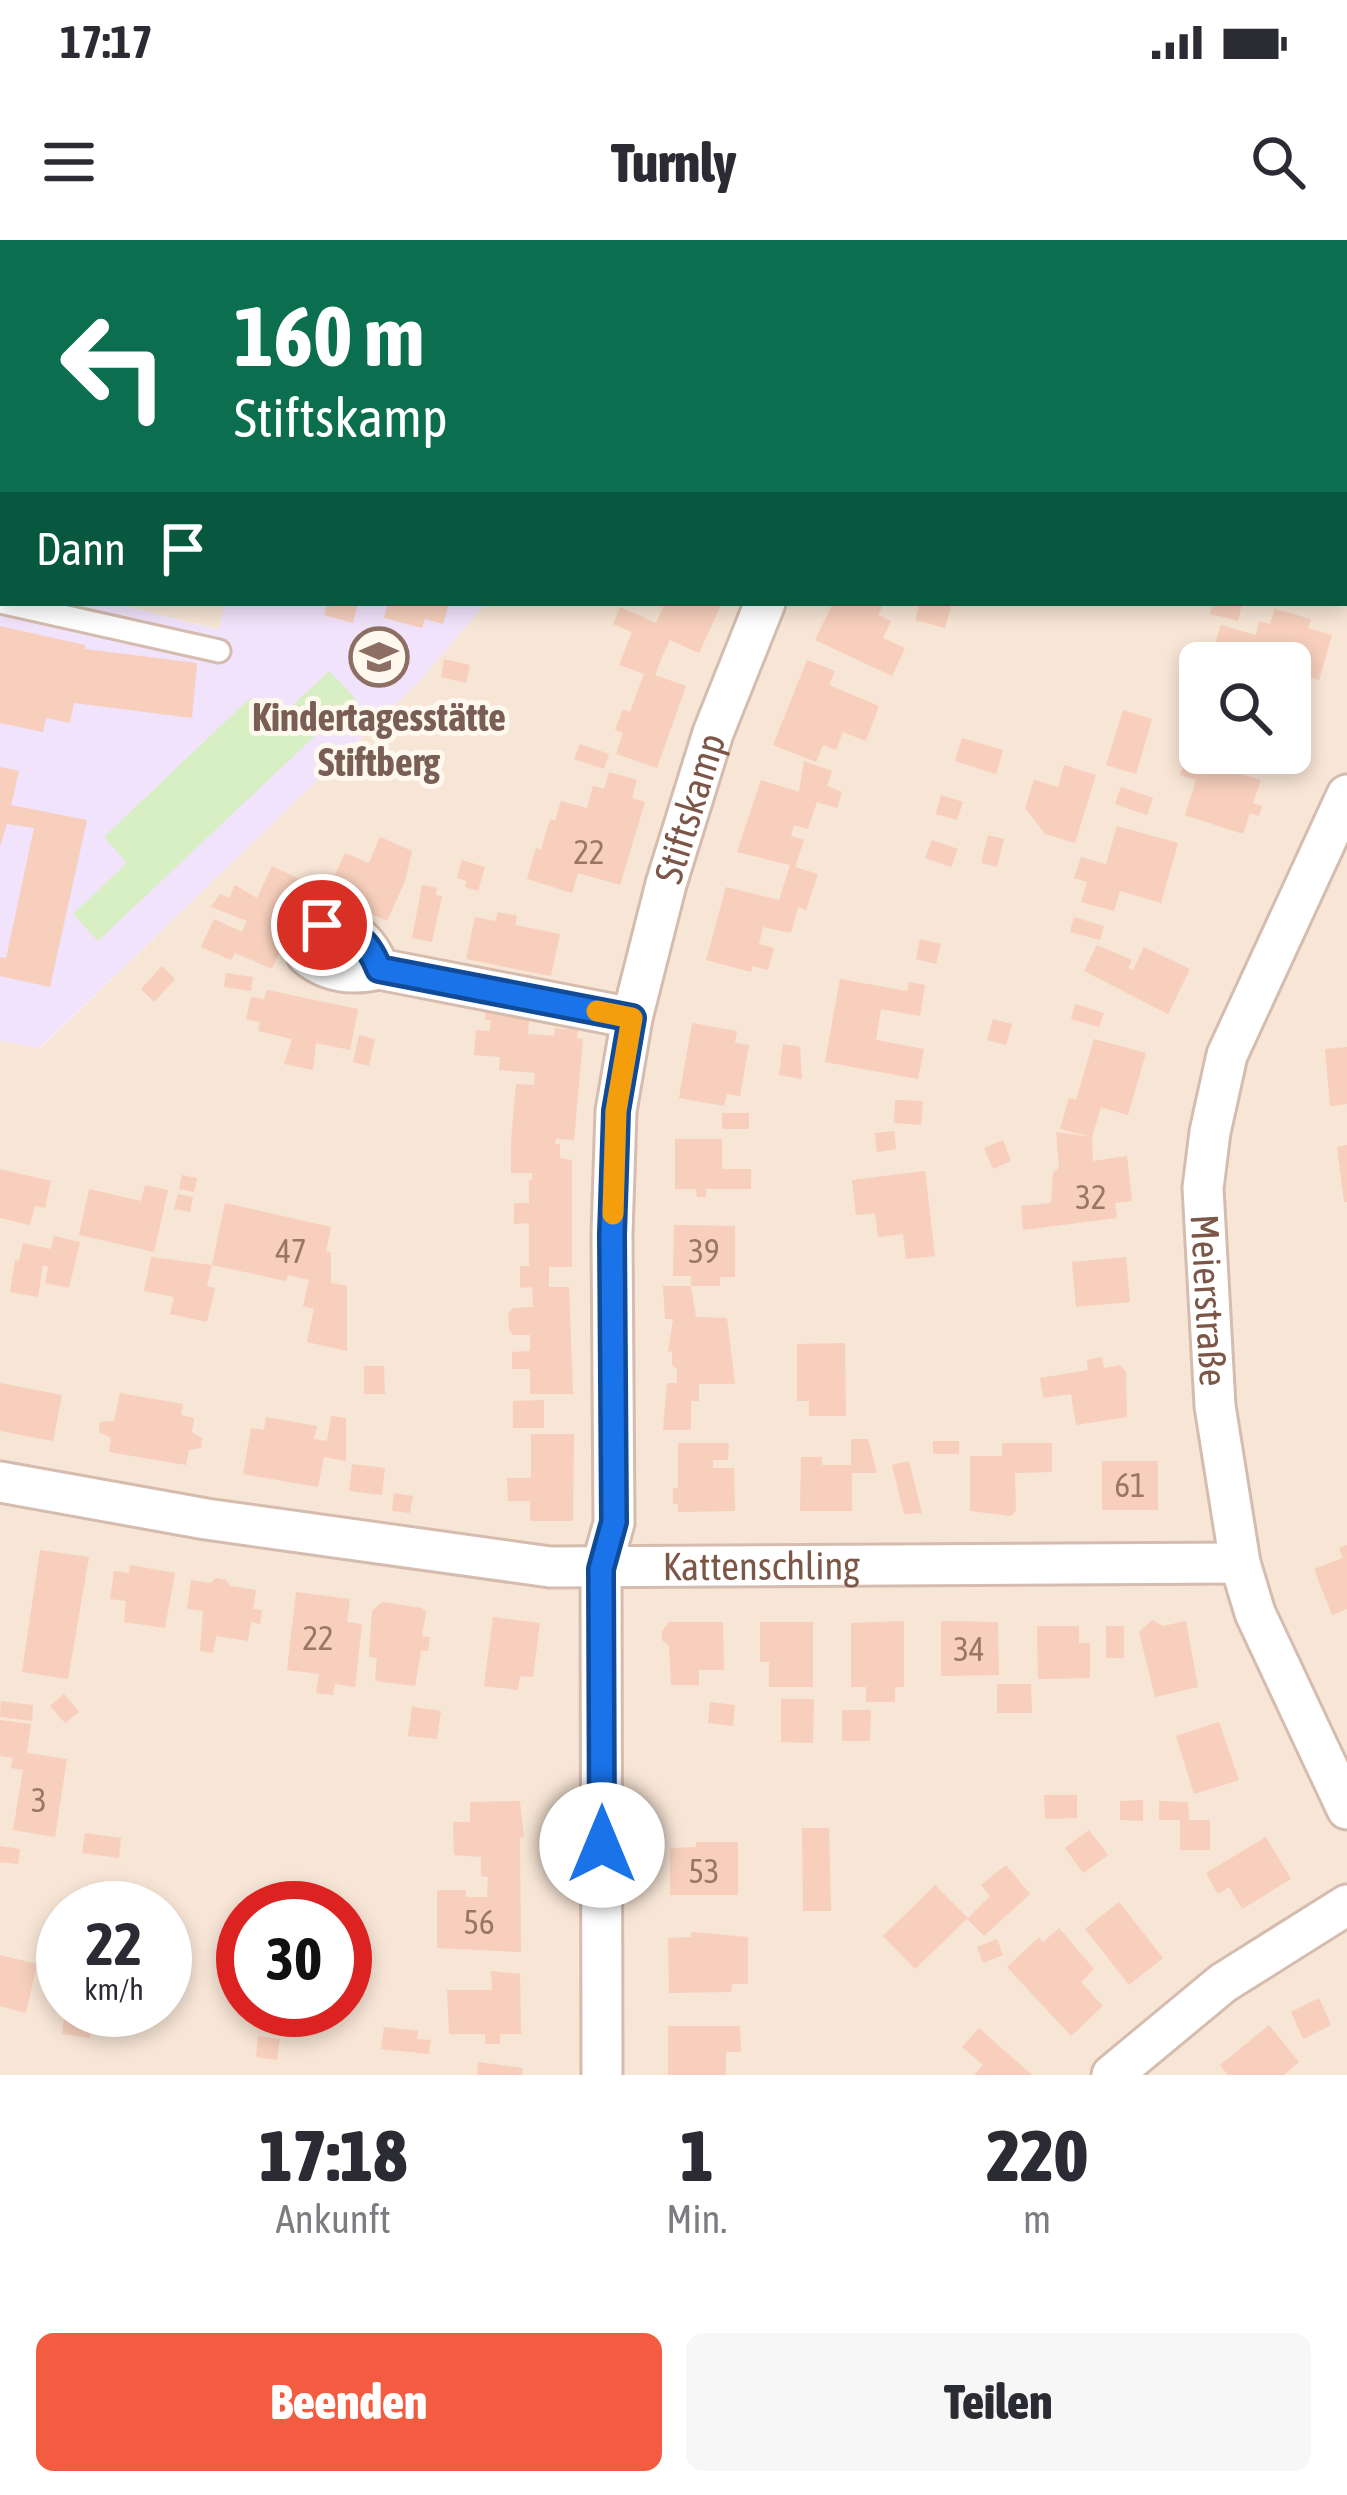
<!DOCTYPE html>
<html lang="de">
<head>
<meta charset="utf-8">
<style>
	body { margin:0; font-family:"Asap Condensed",sans-serif; background:#f7f7f7; color:#2b2b33; height:100vh; display:flex; flex-direction:column; font-size:45px; white-space:nowrap }
	* { box-sizing:border-box; margin:0 }
	p { font-size:39px; color:#7c7c81 }
	.icon { flex:none; width:66px; height:66px; fill:none; stroke:currentColor; stroke-width:2; stroke-linecap:round; stroke-linejoin:round }
	.map { position:relative; height:1835px; overflow:hidden }
	.sheet { display:flex; flex-direction:column; background:#fff; flex:1 }
	.sheet>* { flex:none }
	.guide { position:absolute; left:0px; top:0px; width:1347px; height:366px; box-shadow:0 6px 18px #0003; background:#0b6e4f; color:#fff; overflow:hidden }
	.fabs { position:absolute; left:1179px; top:402px; display:grid; gap:24px }
	.fabs a { display:grid; place-items:center; width:132px; height:132px; border-radius:18px; background:#fff; box-shadow:0 6px 18px #0003; font-size:60px }
	.speed { position:absolute; left:36px; top:1641px; display:flex; gap:24px; font-size:60px; font-weight:700; text-align:center }
	.speed>* { display:grid; place-content:center; width:156px; height:156px; border-radius:50%; background:#fff; box-shadow:0 6px 18px #0003; line-height:1 }
	.speed small { font-size:30px; font-weight:400 }
	.speed .limit { border:18px solid #d22; background:#fff; color:#111 }
	.pin { position:absolute; display:grid; place-items:center; width:102px; height:102px; color:#fff; margin:-51px; border:6px solid #fff; border-radius:50%; box-shadow:0 3px 12px #0007 }
	.me { position:absolute; width:132px; margin:-66px; rotate:0deg; stroke-linejoin:round; filter:drop-shadow(0 0 9px #0008) }
	.turn { display:flex; align-items:center; gap:42px; height:252px; padding:0 36px; font-size:54px }
	.turn .icon { width:156px; height:156px; stroke-width:2.5 }
	.turn b { display:block; font-size:84px; line-height:102px }
	.then { display:flex; align-items:center; height:114px; padding:0 36px; background:#0003; gap:24px; font-size:45px }
	.eta { display:flex; justify-content:space-evenly; align-items:center; height:204px; text-align:center }
	.eta b { font-size:72px; font-weight:800; line-height:84px }
	.button { display:flex; gap:24px; margin-top:auto; padding:24px 36px }
	.button a { flex:1; height:138px; border-radius:18px; background:#f45c41; color:#fff; font-size:48px; font-weight:800; line-height:138px; text-align:center }
	.button a+a { background:#f7f7f7; color:#2b2b33 }
	.status { display:flex; justify-content:space-between; align-items:center; height:84px; padding:0 60px; background:#fff; direction:ltr }
	.status svg { height:33px; fill:currentColor }
	header { display:flex; justify-content:space-between; align-items:center; height:156px; padding:0 36px; background:#fff; font-size:54px; font-weight:800 }
	.map>svg:first-child { display:block }
</style>
</head>
<body>
<div class="status"><b>17:17</b><svg viewBox="0 0 49 12"><path d="M0 12V9h3v3zM5 12V6h3v6zM10 12V3h3v9zM15 12V0h3v12zM26 1h20v11H26zM47 4h2v5h-2z"/></svg></div>
<header><svg class="icon" aria-label="menu" viewBox="0 0 24 24"><path d="M4 6h16M4 12h16M4 18h16"/></svg>Turnly<svg class="icon" aria-label="search" viewBox="0 0 24 24"><circle cx="10" cy="10" r="6"/><path d="M15 15l6 6"/></svg></header>
<div class="map">
<svg width="1347" height="1835" viewBox="0 0 1347 1835">
	<rect width="100%" height="100%" fill="#fef4e7"/>
	<!-- residential -->
	<g fill="#f7e5d5" fill-rule="evenodd">
		<path d="M0,0H1347V1835H0V801L41,808L417,444L486,363H1344V3H3V335ZM1200,423H1290V513H1200ZM63,1668H165V1770H63ZM243,1668H345V1770H243Z"/>
		<polygon points="114,363 225,363 220,390"/>
	</g>
	<!-- education -->
	<polygon fill="#f1e3fb" points="0,334 3,363 114,363 219,390 225,363 486,363 417,444 40,808 0,801"/>
	<!-- green -->
	<polygon fill="#d8eec3" points="329,431 355,458 98,701 73,674 127,623 104,597 251,457 275,482"/>
	<!-- building -->
	<g fill="#f7cfbc">
		<polygon points="327,363 358,363 353,383 324,375"/>
		<polygon points="388,363 449,363 443,384 425,379 422,388 384,378"/>
		<polygon points="665,363 722,363 699,413 670,400 662,417 655,435 686,446 657,528 616,514 623,493 615,490 623,469 630,472 644,434 619,425 632,392 613,384 620,367 656,383"/>
		<polygon points="833,363 884,363 878,375 891,381 883,398 905,408 892,436 815,400"/>
		<polygon points="920,363 952,363 945,388 915,380"/>
		<polygon points="1213,363 1242,363 1238,381 1210,374"/>
		<polygon points="1275,369 1311,379 1308,388 1332,395 1319,440 1290,432 1290,423 1238,423 1239,418 1213,410 1221,385 1256,395 1259,381 1270,384"/>
		<polygon points="0,386 85,405 85,409 197,423 192,478 74,463 70,483 46,478 43,492 0,483"/>
		<polygon points="444,419 470,425 466,443 441,437"/>
		<polygon points="807,420 835,431 829,445 879,466 866,501 843,492 836,510 823,505 816,522 773,505"/>
		<polygon points="1123,470 1152,479 1136,534 1106,525"/>
		<polygon points="962,498 1003,510 996,534 955,521"/>
		<polygon points="580,504 609,514 604,529 574,519"/>
		<polygon points="1186,518 1261,540 1253,563 1262,566 1259,576 1250,573 1243,594 1185,575 1196,540 1180,535"/>
		<polygon points="804,521 832,531 827,546 842,552 837,568 817,562 808,589 794,585 791,596 804,600 795,627 818,634 806,670 798,667 791,693 763,687 759,704 774,708 768,730 753,726 751,732 706,720 726,647 779,660 790,625 737,612 761,540 799,552"/>
		<polygon points="1064,525 1096,535 1075,603 1045,594 1025,568 1034,540 1058,547"/>
		<polygon points="0,527 19,531 11,565 87,580 50,747 0,736 0,717 6,718 34,588 7,584 0,607"/>
		<polygon points="609,532 637,540 632,558 645,562 620,645 578,633 572,653 527,639 536,608 541,610 550,579 555,581 561,561 587,568 593,546 604,549"/>
		<polygon points="1121,547 1153,558 1147,575 1115,564"/>
		<polygon points="941,555 963,562 957,580 936,574"/>
		<polygon points="1117,586 1178,603 1161,663 1120,651 1114,671 1081,662 1087,642 1074,638 1081,617 1106,624"/>
		<polygon points="988,595 1004,599 997,627 981,623"/>
		<polygon points="380,597 412,611 405,641 387,681 326,654 345,613 369,623"/>
		<polygon points="932,600 958,609 951,627 925,618"/>
		<polygon points="462,620 485,627 478,651 465,647 467,641 457,638"/>
		<polygon points="272,626 310,644 272,729 235,713 231,720 201,707 214,679 242,692 247,681 211,667 220,654 229,658 235,645 257,658"/>
		<polygon points="422,645 437,648 436,655 442,656 432,702 412,698"/>
		<polygon points="498,672 517,676 515,685 560,694 551,736 466,719 475,677 495,681"/>
		<polygon points="1074,677 1104,686 1100,700 1070,692"/>
		<polygon points="920,699 941,704 936,724 916,719"/>
		<polygon points="1097,705 1132,720 1128,728 1133,730 1144,707 1190,729 1168,774 1084,731"/>
		<polygon points="162,726 175,739 154,762 141,749"/>
		<polygon points="226,733 253,737 251,751 224,747"/>
		<polygon points="840,739 907,751 909,742 925,745 920,776 881,769 876,800 924,809 918,839 825,822"/>
		<polygon points="267,750 358,769 350,810 316,803 313,830 284,824 292,799 258,791 260,782 246,779 251,757 264,759"/>
		<polygon points="486,764 530,771 528,794 554,796 555,788 578,790 577,798 583,799 574,900 556,899 555,904 560,904 560,918 572,920 572,1027 549,1027 549,1047 569,1047 573,1154 530,1154 530,1129 512,1129 512,1112 530,1111 530,1095 513,1095 509,1090 508,1073 513,1068 533,1067 532,1047 520,1048 520,1026 529,1026 529,983 514,984 514,963 529,963 529,940 532,940 532,933 511,933 511,901 516,844 534,845 535,833 499,830 500,817 474,815 476,790 490,791 491,780 485,780"/>
		<polygon points="1075,764 1104,773 1099,787 1071,779"/>
		<polygon points="993,779 1012,784 1006,805 987,800"/>
		<polygon points="692,783 737,791 735,803 749,805 740,856 727,854 724,866 679,858"/>
		<polygon points="359,795 375,799 369,826 353,822"/>
		<polygon points="1094,799 1146,813 1128,875 1101,867 1092,897 1093,921 1127,916 1132,961 1115,963 1117,978 1023,990 1021,966 1051,963 1053,933 1059,927 1056,892 1092,897 1060,889 1069,858 1076,860"/>
		<polygon points="783,804 800,807 802,839 779,835"/>
		<polygon points="1347,807 1347,864 1330,866 1325,809"/>
		<polygon points="895,860 923,861 921,885 894,883"/>
		<rect x="722" y="873" width="27" height="16"/>
		<polygon points="894,891 896,909 877,912 875,893"/>
		<polygon points="675,899 722,899 722,929 751,929 751,949 706,949 706,957 697,957 696,949 675,949"/>
		<polygon points="1003,900 1011,921 993,929 984,908"/>
		<polygon points="1347,905 1347,962 1344,962 1337,907"/>
		<polygon points="0,929 51,941 45,968 35,966 30,985 0,978"/>
		<polygon points="925,931 935,1016 906,1019 903,994 878,997 875,973 856,975 852,940"/>
		<polygon points="182,935 197,938 194,952 179,949"/>
		<polygon points="145,945 168,950 154,1012 79,995 89,949 141,961"/>
		<polygon points="178,954 193,957 190,972 174,969"/>
		<polygon points="225,963 331,987 326,1011 331,1012 331,1043 347,1046 347,1111 307,1102 314,1069 303,1066 309,1040 288,1035 286,1041 212,1025 207,1046 215,1048 207,1082 170,1074 174,1057 144,1051 151,1017 212,1025"/>
		<polygon points="674,985 735,986 735,1037 720,1037 720,1046 691,1046 691,1036 673,1036"/>
		<polygon points="54,996 80,1002 69,1048 45,1043 48,1027 43,1025 38,1057 10,1052 15,1020 19,1021 23,1003 51,1009"/>
		<polygon points="1126,1017 1130,1062 1076,1067 1072,1022"/>
		<polygon points="663,1046 691,1046 696,1077 727,1078 735,1144 699,1144 699,1161 691,1161 691,1190 663,1190 667,1143 677,1143 677,1129 672,1125 672,1111 668,1112 673,1079 665,1079"/>
		<polygon points="845,1103 846,1176 809,1176 809,1161 797,1161 797,1104"/>
		<polygon points="1102,1117 1104,1128 1120,1125 1126,1132 1127,1177 1076,1185 1071,1154 1043,1158 1040,1138 1088,1130 1087,1120"/>
		<polygon points="364,1126 384,1126 385,1154 364,1154"/>
		<polygon points="0,1143 62,1155 53,1201 0,1191"/>
		<polygon points="120,1153 183,1164 181,1175 194,1178 192,1192 202,1198 201,1208 189,1210 186,1225 109,1212 111,1198 99,1192 100,1182 114,1181"/>
		<polygon points="544,1160 544,1188 513,1188 513,1161"/>
		<polygon points="331,1176 346,1178 346,1221 324,1217 318,1247 243,1234 251,1188 264,1190 266,1177 317,1186 314,1199 327,1201"/>
		<polygon points="531,1194 574,1194 573,1281 530,1281 530,1261 508,1261 507,1238 531,1238"/>
		<polygon points="851,1199 868,1199 877,1233 852,1233 852,1271 800,1271 801,1217 822,1217 822,1225 851,1225"/>
		<rect x="933" y="1201" width="26" height="13"/>
		<polygon points="678,1203 729,1203 728,1220 713,1220 713,1228 734,1228 735,1271 678,1272 678,1264 673,1264 673,1248 678,1248"/>
		<polygon points="1002,1203 1052,1203 1052,1232 1015,1233 1016,1270 1011,1276 970,1271 970,1216 1002,1216"/>
		<polygon points="909,1221 922,1273 904,1274 892,1225"/>
		<rect x="1102" y="1221" width="56" height="49"/>
		<polygon points="352,1224 385,1228 382,1255 349,1251"/>
		<polygon points="394,1253 413,1256 410,1273 392,1271"/>
		<polygon points="1347,1305 1347,1369 1332,1375 1314,1329 1343,1318 1339,1308"/>
		<polygon points="40,1310 89,1317 68,1439 22,1432"/>
		<polygon points="130,1325 175,1333 165,1388 124,1382 126,1361 110,1359 114,1331 129,1333"/>
		<polygon points="216,1338 226,1340 230,1346 256,1350 253,1369 262,1370 260,1384 251,1382 248,1401 216,1396 213,1413 200,1411 203,1371 187,1369 191,1340 210,1343"/>
		<polygon points="296,1352 350,1359 347,1382 362,1384 355,1447 335,1444 333,1455 316,1453 319,1434 287,1430"/>
		<polygon points="382,1362 422,1368 426,1372 422,1396 430,1397 428,1411 421,1411 415,1446 375,1441 377,1418 369,1417 372,1371"/>
		<polygon points="493,1377 540,1383 533,1437 520,1436 518,1450 484,1446"/>
		<polygon points="1152,1380 1163,1386 1186,1381 1198,1447 1155,1457 1139,1392"/>
		<polygon points="904,1381 904,1447 895,1447 895,1462 866,1462 866,1447 851,1447 851,1383"/>
		<polygon points="941,1381 998,1382 999,1435 941,1436"/>
		<polygon points="669,1382 723,1382 724,1430 699,1430 699,1445 671,1445 669,1406 662,1400 662,1391"/>
		<polygon points="760,1382 813,1382 813,1447 769,1447 769,1422 760,1422"/>
		<polygon points="1037,1386 1079,1386 1079,1403 1090,1403 1090,1438 1038,1439"/>
		<rect x="1106" y="1386" width="18" height="32"/>
		<polygon points="997,1444 1031,1444 1032,1473 997,1473"/>
		<polygon points="64,1454 79,1472 65,1483 50,1466"/>
		<polygon points="781,1459 814,1459 813,1503 781,1502"/>
		<polygon points="1,1461 33,1465 32,1481 0,1477"/>
		<polygon points="710,1462 735,1465 733,1486 708,1483"/>
		<polygon points="412,1467 441,1471 437,1499 408,1496"/>
		<polygon points="842,1470 871,1470 870,1501 842,1501"/>
		<polygon points="0,1480 31,1484 27,1513 67,1519 55,1597 13,1590 23,1530 11,1528 13,1518 0,1516"/>
		<polygon points="1219,1482 1239,1540 1194,1554 1176,1496"/>
		<polygon points="1044,1555 1077,1555 1077,1578 1045,1579"/>
		<polygon points="1143,1560 1143,1581 1120,1580 1120,1561"/>
		<polygon points="520,1561 524,1598 520,1597 521,1712 437,1708 437,1650 466,1650 466,1657 487,1657 488,1637 481,1636 481,1617 454,1615 453,1582 470,1582 470,1562"/>
		<polygon points="1159,1561 1188,1562 1189,1580 1210,1580 1210,1610 1180,1610 1180,1580 1159,1580"/>
		<polygon points="802,1588 829,1588 831,1671 803,1671"/>
		<polygon points="1089,1590 1108,1615 1083,1633 1065,1608"/>
		<polygon points="85,1593 121,1598 119,1618 82,1613"/>
		<polygon points="1266,1597 1291,1639 1242,1669 1229,1647 1218,1654 1206,1633"/>
		<polygon points="696,1602 738,1602 738,1655 670,1655 670,1608 696,1607"/>
		<polygon points="0,1606 20,1609 18,1624 0,1622"/>
		<polygon points="1006,1625 1030,1654 984,1696 967,1679 915,1729 883,1696 935,1645 968,1678 990,1656 981,1645"/>
		<polygon points="1119,1662 1163,1718 1129,1745 1085,1689"/>
		<polygon points="1059,1688 1094,1729 1081,1742 1103,1766 1071,1796 1007,1727 1039,1697 1043,1702"/>
		<polygon points="691,1692 748,1697 748,1744 732,1744 731,1752 669,1753 668,1698 691,1697"/>
		<polygon points="997,1699 1003,1715 983,1723 977,1707"/>
		<polygon points="0,1715 37,1724 26,1773 0,1766"/>
		<polygon points="491,1731 520,1734 521,1794 500,1794 500,1804 485,1804 485,1794 449,1794 447,1750 492,1750"/>
		<polygon points="1319,1758 1331,1785 1303,1799 1291,1772"/>
		<polygon points="65,1770 94,1770 90,1798 62,1794"/>
		<polygon points="262,1770 303,1770 300,1785 260,1783"/>
		<polygon points="1269,1785 1299,1822 1284,1835 1228,1835 1220,1825"/>
		<polygon points="668,1786 740,1786 741,1812 726,1812 726,1835 668,1835"/>
		<polygon points="384,1787 418,1791 417,1799 431,1800 429,1814 381,1809"/>
		<polygon points="979,1788 1032,1835 974,1835 983,1825 962,1807"/>
		<polygon points="258,1796 280,1799 277,1820 256,1817"/>
		<polygon points="478,1822 523,1828 522,1835 477,1835"/>
	</g>
	<g fill="none" stroke-linecap="round" stroke-linejoin="round">
		<defs>
			<polyline id="service" points="0,362 219,411"/>
			<g id="minor">
				<polyline points="947,3 949,0"/>
				<path id="s1" d="M1347,555L1227,815L1210,892L1203,948L1215,1166L1240,1323L1255,1373L1347,1569"/>
				<path d="M379,729C367,699 354,690 322,685L307,715C328,733 353,735 379,729L632,778"/>
				<path id="s2" d="M0,1242L206,1279L550,1327L1240,1323"/>
				<path id="s3" d="M602,1835L601,1329L614,1283L612,994L616,871L632,778L666,644L713,493L765,363"/>
				<polyline points="1112,1835 1223,1743 1347,1665"/>
			</g>
		</defs>
		<!-- service casing -->
		<use href="#service" stroke="#d5bcae" stroke-width="27"/>
		<!-- minor casing -->
		<use href="#minor" stroke="#d5bcae" stroke-width="45"/>
		<!-- service -->
		<use href="#service" stroke="#fff" stroke-width="21"/>
		<!-- minor -->
		<use href="#minor" stroke="#fff" stroke-width="39"/>
	</g>
	<g fill="none" stroke-linecap="round" stroke-linejoin="round">
		<defs>
			<path id="route" d="M322,685C354,690 367,699 379,729L632,778L616,871L612,994L614,1282L601,1329L602,1605"/>
		</defs>
		<!-- route casing -->
		<use href="#route" stroke="#114b97" stroke-width="30"/>
		<!-- route -->
		<use href="#route" stroke="#1a73e8" stroke-width="21"/>
		<!-- slow -->
		<polyline stroke="#f59e0b" stroke-width="21" points="597,771 632,778 616,871 613,974"/>
	</g>
	<!-- icons -->
	<defs>
		<symbol id="school-ring" viewBox="-11 -11 22 22"><circle r="9.5" fill="#fff8ef" stroke="#8d6e63" stroke-width="1.5"/><path d="M0-5L7-2L0 1L-7-2ZM-4 1L0 2.5L4 1V4Q0 6-4 4Z" fill="#8d6e63"/></symbol>
	</defs>
	<g fill-rule="evenodd">
		<use href="#school-ring" x="346" y="384" width="66" height="66"/>
	</g>
	<g text-anchor="middle" stroke-width="10" stroke-linejoin="round" paint-order="stroke">
		<!-- number labels -->
		<g font-size="33" fill="#9b7565">
			<text x="589" y="624">22</text>
			<text x="1091" y="969">32</text>
			<text x="291" y="1023">47</text>
			<text x="704" y="1023">39</text>
			<text x="1130" y="1257">61</text>
			<text x="318" y="1410">22</text>
			<text x="969" y="1421">34</text>
			<text x="39" y="1572">3</text>
			<text x="704" y="1643">53</text>
			<text x="479" y="1694">56</text>
		</g>
		<!-- education labels -->
		<g font-size="39" font-weight="bold" fill="#785e54" stroke="#fff8ef">
			<text x="379" y="491">Kindertagesstätte<tspan x="379" dy="45">Stiftberg</tspan></text>
		</g>
		<!-- street labels -->
		<g font-size="39" fill="#7c5748" stroke="#fff8ef">
			<text dy="14" stroke="none"><textPath href="#s3" startOffset="1278">Stiftskamp</textPath></text>
			<text dy="14" stroke="none"><textPath href="#s1" startOffset="534">Meierstraße</textPath></text>
			<text dy="14" stroke="none"><textPath href="#s2" startOffset="768">Kattenschling</textPath></text>
		</g>
	</g>
</svg>
<div class="fabs">
<a><svg class="icon" aria-label="search" viewBox="0 0 24 24"><circle cx="10" cy="10" r="6"/><path d="M15 15l6 6"/></svg></a>
</div>
<div class="speed"><div>22<small>km/h</small></div><div class="limit">30</div></div>
<div class="pin" style="left:322px;top:685px;background:#d93025"><svg class="icon" aria-label="arrive" viewBox="0 0 24 24"><path d="M6 21V4h12l-3 4 3 4H6"/></svg></div>
<svg class="me" style="left:602px;top:1605px" viewBox="-20 -20 40 40"><circle r="19" fill="#fff"/><path d="M0-13L10 11 0 6-10 11z" fill="#1a73e8"/></svg>
<div class="guide">
<div class="turn"><svg class="icon" aria-label="left" viewBox="0 0 24 24"><path d="M17 20v-9H6M10 6l-5 5 5 5"/></svg><div><b>160 m</b>Stiftskamp</div></div>
<div class="then">Dann<svg class="icon" aria-label="arrive" viewBox="0 0 24 24"><path d="M6 21V4h12l-3 4 3 4H6"/></svg></div>
</div>
</div>
<section class="sheet">
<div class="eta">
<div><b>17:18</b><p>Ankunft</p></div>
<div><b>1</b><p>Min.</p></div>
<div><b>220</b><p>m</p></div>
</div>
<div class="button"><a>Beenden</a><a>Teilen</a></div>
</section>
</body>
</html>
